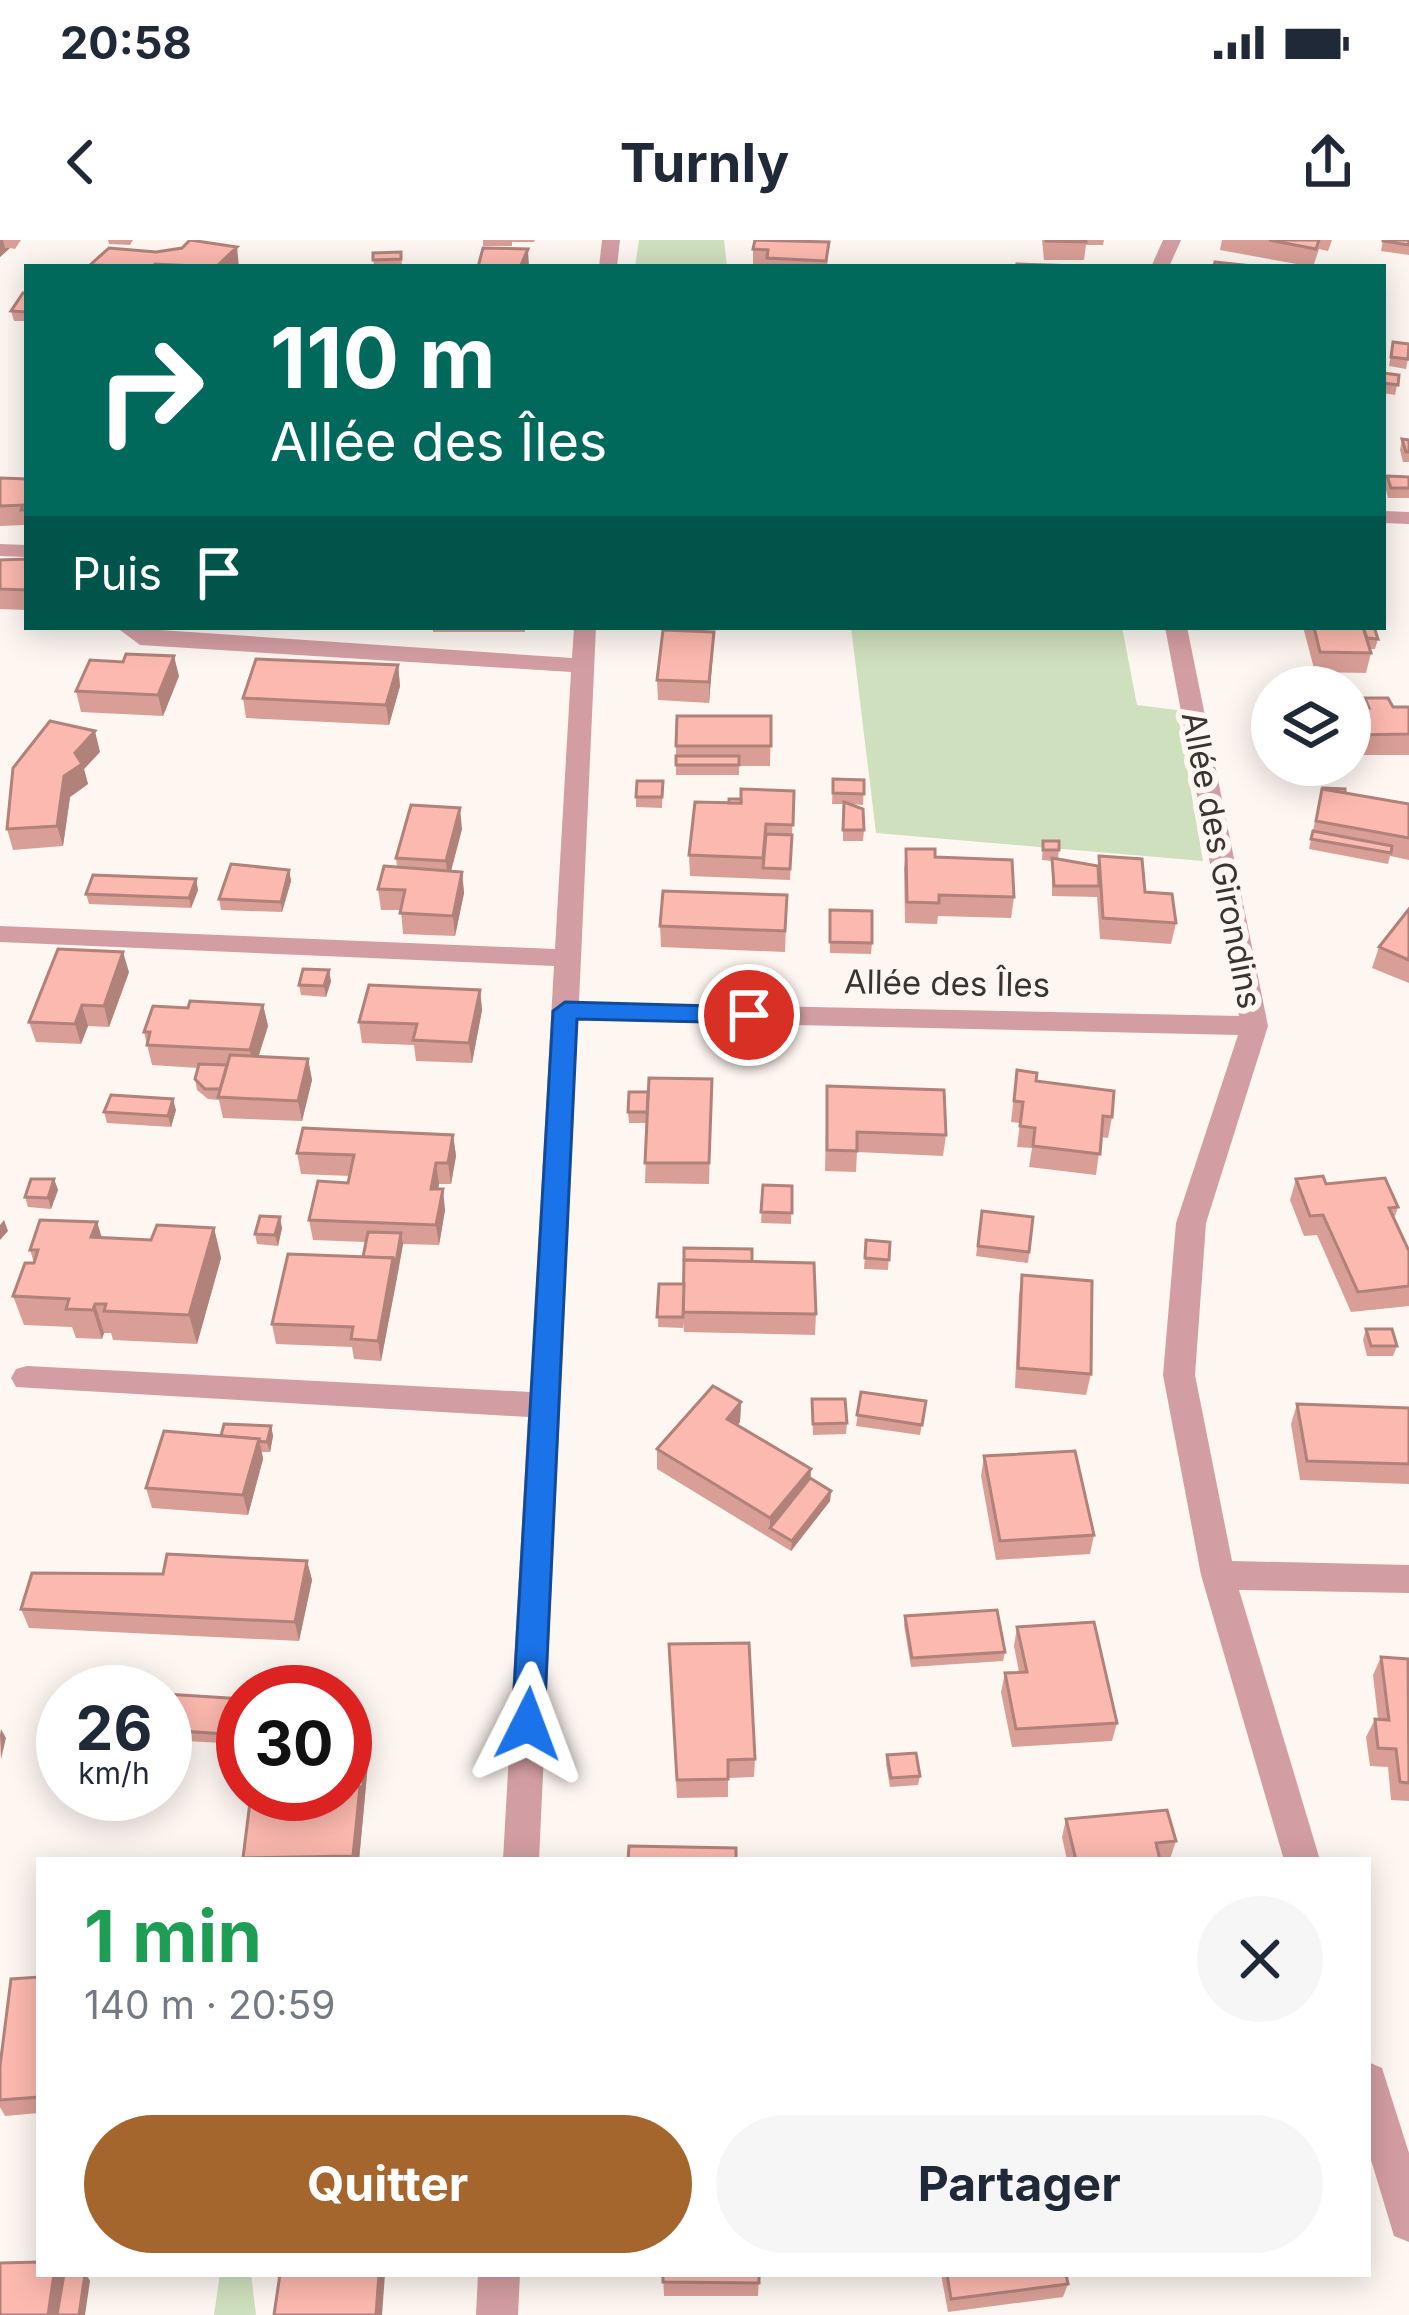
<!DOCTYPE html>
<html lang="fr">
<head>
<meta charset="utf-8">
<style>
	body { margin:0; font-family:Inter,sans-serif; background:#f6f6f7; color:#1f2937; height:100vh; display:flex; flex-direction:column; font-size:45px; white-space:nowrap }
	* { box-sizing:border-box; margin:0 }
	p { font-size:39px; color:#747a83 }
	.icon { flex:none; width:66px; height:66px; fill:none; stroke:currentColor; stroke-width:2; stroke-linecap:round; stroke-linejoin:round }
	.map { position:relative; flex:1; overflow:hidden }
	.details { position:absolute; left:36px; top:1617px; width:1335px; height:420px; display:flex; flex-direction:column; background:#fff; border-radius:0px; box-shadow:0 6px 30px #0003 }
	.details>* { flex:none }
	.top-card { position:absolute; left:24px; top:24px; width:1362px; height:366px; border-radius:0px; box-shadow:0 6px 30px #0003; background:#00695c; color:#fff; overflow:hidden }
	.controls { position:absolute; left:1251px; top:426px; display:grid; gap:24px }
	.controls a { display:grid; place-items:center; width:120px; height:120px; border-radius:50%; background:#fff; box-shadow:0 6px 30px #0003; font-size:60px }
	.speed { position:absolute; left:36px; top:1425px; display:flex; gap:24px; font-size:60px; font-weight:700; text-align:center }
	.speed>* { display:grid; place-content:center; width:156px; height:156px; border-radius:50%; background:#fff; box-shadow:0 6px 30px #0003; line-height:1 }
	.speed small { font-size:30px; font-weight:400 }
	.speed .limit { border:18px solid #d22; background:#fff; color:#111 }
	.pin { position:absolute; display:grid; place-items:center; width:102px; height:102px; color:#fff; margin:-51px; border:6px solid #fff; border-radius:50%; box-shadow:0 3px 12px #0007 }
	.me { position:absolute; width:132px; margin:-66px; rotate:3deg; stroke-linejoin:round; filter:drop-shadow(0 0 9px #0008) }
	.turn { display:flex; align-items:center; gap:42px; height:252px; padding:0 48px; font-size:54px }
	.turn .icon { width:156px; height:156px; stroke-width:2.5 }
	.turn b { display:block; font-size:84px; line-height:102px }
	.then { display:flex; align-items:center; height:114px; padding:0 48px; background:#0003; gap:24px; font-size:45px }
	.round { display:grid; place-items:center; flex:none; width:126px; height:126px; border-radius:63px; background:#f6f6f7 }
	.overview { display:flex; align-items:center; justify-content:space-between; height:204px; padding:0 48px }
	h1 { font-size:72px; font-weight:700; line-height:90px; color:#1e9e55 }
	.button { display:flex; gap:24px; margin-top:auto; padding:24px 48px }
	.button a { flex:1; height:138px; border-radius:72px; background:#a4662c; color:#fff; font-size:48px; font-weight:700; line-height:138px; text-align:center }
	.button a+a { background:#f6f6f7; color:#1f2937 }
	.status { display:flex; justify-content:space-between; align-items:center; height:84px; padding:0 60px; background:#fff; direction:ltr }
	.status svg { height:33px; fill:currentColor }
	header { display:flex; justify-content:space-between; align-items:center; height:156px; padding:0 48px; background:#fff; font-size:54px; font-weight:700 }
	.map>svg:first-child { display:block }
</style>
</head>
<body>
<div class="status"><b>20:58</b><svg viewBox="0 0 49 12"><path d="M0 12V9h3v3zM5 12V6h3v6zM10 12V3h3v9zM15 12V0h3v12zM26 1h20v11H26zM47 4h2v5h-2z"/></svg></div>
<header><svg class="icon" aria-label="back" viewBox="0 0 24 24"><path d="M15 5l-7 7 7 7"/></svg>Turnly<svg class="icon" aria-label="share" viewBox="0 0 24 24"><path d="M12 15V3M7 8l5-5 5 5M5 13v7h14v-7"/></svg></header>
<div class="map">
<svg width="1409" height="2075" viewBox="0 0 1409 2075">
	<rect width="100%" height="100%" fill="#fef6f1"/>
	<!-- green -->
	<g fill="#cfe0be">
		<polygon points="639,0 724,0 727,27 635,27"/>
		<polygon points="851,387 1122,387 1137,465 1177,470 1203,621 876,593"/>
		<polygon points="220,2034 251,2034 256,2075 214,2075"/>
	</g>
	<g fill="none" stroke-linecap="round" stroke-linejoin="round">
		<!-- minor -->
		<g fill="#d39ea3" fill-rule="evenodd">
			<polygon points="602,0 620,0 617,27 599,27"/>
			<polygon points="1163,0 1181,0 1169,27 1151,27"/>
			<polygon points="1383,271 1409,272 1409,284 1383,283"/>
			<polygon points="0,304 27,305 27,317 0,316"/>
			<polygon points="116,387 572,418 574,387 596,387 579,762 1239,776 1165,387 1187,387 1268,786 1206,983 1195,1135 1232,1321 1409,1325 1409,1353 1239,1350 1320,1620 1284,1620 1201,1335 1163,1135 1176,983 1238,795 578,780 539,1620 503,1620 528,1177 16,1147 11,1138 16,1129 27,1126 530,1152 554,726 0,702 0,686 555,709 571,432 140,405"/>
			<polygon points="1368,1822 1382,1828 1409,1913 1409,2002 1394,1996 1368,1910"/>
			<polygon points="478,2034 520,2034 518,2075 476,2075"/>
		</g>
	</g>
	<!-- wall -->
	<g fill="#d99f96">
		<polygon points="0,0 21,0 15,9 10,8 0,17"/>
		<polygon points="108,0 133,0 130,5 109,4"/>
		<polygon points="483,0 535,0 534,2 512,2 512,6 483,6"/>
		<polygon points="1042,0 1104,0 1103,5 1086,5 1084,20 1044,20"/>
		<polygon points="1222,0 1332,0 1328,11 1319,9 1313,27 1220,10"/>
		<polygon points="1383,0 1409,0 1409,15 1381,11"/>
		<polygon points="829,2 827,27 753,27 753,9"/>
		<polygon points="109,8 240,26 91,27 90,25"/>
		<polygon points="401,12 402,27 374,27 373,13"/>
		<polygon points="27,54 27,81 14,81 11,71"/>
		<polygon points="1393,102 1408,119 1406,129 1389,126"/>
		<polygon points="1383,133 1399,135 1395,155 1383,153"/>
		<polygon points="1402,199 1409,200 1409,222 1403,222 1400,210"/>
		<polygon points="1387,236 1409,237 1409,258 1388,258 1385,246"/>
		<polygon points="0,238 27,239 27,290 25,285 0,286"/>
		<polygon points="27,319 27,370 0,369 0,320"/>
		<rect x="433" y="387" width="92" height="5"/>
		<polygon points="1303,387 1374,387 1378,399 1375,409 1370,409 1371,413 1366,433 1315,432"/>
		<polygon points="714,392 709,463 658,460 657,440"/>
		<polygon points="398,425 400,446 389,485 246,478 243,458"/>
		<polygon points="179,436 163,476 81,472 76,451"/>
		<polygon points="1365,458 1393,467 1409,467 1409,515 1350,515 1350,468 1363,468"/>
		<polygon points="771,476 770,526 739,526 739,535 676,535 676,506"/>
		<polygon points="100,512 84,529 88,544 70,557 63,606 13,610 7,589"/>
		<polygon points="833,539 864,540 863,565 850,564 864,590 863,601 843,601 843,564 832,564"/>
		<polygon points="663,541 662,568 636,567 636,557"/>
		<polygon points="1322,549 1409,564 1409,620 1390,616 1388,624 1309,609"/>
		<polygon points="794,551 790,640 690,636 689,615 729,563 741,559"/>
		<polygon points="462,589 451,631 462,632 464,653 455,696 403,694 401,670 381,670 378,649 397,627 396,618"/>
		<polygon points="1043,601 1059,610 1058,619 1098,627 1099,616 1145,652 1176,683 1171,704 1100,699 1097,657 1052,656 1052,621 1042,620"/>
		<polygon points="906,609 935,617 1014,657 1011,678 938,676 937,684 905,683 904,629"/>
		<polygon points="289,630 291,641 282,672 221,670 219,659"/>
		<polygon points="196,639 198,650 191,668 89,664 86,654"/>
		<polygon points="787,655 785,712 661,707 660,686"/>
		<polygon points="1409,669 1409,743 1372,728 1379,707"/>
		<polygon points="830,670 872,703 871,714 830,713"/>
		<polygon points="129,732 109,787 88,786 81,804 36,802 29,782"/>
		<polygon points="331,741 326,757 301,755 299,745"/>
		<polygon points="480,750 482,770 472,823 416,821 414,805 362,803 359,782"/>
		<polygon points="263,765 268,786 258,817 308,819 312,840 302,881 223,878 219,860 208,859 197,850 195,839 198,828 152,825 144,792 188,768"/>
		<polygon points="1017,830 1112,877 1108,898 1101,897 1096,935 1029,927 1032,908 1017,907 1020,883 1011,882"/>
		<polygon points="712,839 709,944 645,943 647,883 629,883 628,872 648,852"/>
		<polygon points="827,846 946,895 943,916 857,912 856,932 825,931"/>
		<polygon points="176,870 171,887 107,883 104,872"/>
		<polygon points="453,895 456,916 451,944 439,944 438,949 445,970 439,1005 403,1004 381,1121 354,1119 352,1107 276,1104 272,1084 363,1017 366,1002 313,1000 309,980 348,943 350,936 301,934 297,913"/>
		<polygon points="54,939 58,950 51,969 28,967 25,957"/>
		<polygon points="1296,939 1326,944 1398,967 1394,979 1409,1011 1409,1066 1351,1072 1317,995 1304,996 1290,960"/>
		<polygon points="763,945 792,946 791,984 761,983"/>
		<polygon points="982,971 1033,977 1028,1023 976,1016"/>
		<polygon points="97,982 101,997 151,1000 214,988 221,1018 197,1104 113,1100 111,1093 104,1093 102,1099 76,1098 72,1087 24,1085 13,1056 34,1023 30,1010"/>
		<polygon points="282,988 278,1006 257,1004 255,994"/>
		<polygon points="866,1000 890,1002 888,1030 864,1029"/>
		<polygon points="752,1022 816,1074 815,1095 684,1092 683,1082 683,1088 658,1087 659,1044 684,1044"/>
		<polygon points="1022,1035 1091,1134 1086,1155 1015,1148 1019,1055"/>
		<polygon points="1366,1089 1397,1106 1393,1116 1367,1116 1363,1100"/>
		<polygon points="861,1152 926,1161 920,1195 856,1186"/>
		<polygon points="812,1159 847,1183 846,1194 813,1195"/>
		<polygon points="741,1162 740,1182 738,1185 810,1238 831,1251 830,1261 791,1311 657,1229 657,1209"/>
		<polygon points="1297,1164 1409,1168 1409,1244 1300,1240 1291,1184"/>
		<polygon points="271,1186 273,1196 270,1212 262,1212 263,1219 248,1275 152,1268 146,1248 221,1196"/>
		<polygon points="984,1216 1094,1295 1090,1314 996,1320 981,1236"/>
		<polygon points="307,1321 312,1340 299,1401 29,1388 21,1369 163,1334"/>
		<polygon points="905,1376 1005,1412 1003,1421 911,1427 904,1385"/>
		<polygon points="1017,1387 1117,1483 1112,1501 1012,1507 1001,1452 1005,1433 1019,1432 1014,1406"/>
		<polygon points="669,1404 755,1519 754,1537 728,1538 728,1557 677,1558"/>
		<polygon points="1381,1417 1409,1430 1409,1561 1391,1560 1388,1527 1370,1526 1366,1497 1375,1479 1378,1479 1373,1435"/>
		<polygon points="165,1454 243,1459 243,1504 165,1500"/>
		<polygon points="368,1492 370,1502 359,1620 244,1620 243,1618 345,1554"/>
		<polygon points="887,1515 920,1536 918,1545 890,1547 886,1524"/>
		<polygon points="1066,1579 1176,1601 1170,1619 1067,1620 1062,1597"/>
		<polygon points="39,1737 39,1873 5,1876 0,1867 0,1826"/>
		<polygon points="663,2034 759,2034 758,2056 664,2056"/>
		<polygon points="941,2034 1066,2034 1068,2044 1063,2057 948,2072"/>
	</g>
	<!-- shaded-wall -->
	<g fill="#b0827a">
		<polygon points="0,0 3,0 5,8 10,8 0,17"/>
		<polygon points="237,7 239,27 216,27"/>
		<polygon points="528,9 529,27 520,27"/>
		<polygon points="714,392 713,412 709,463 709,442"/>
		<polygon points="174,416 179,436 163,476 158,455"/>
		<polygon points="398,425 400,446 389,485 386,465"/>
		<polygon points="95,491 100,512 84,529 88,544 70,557 63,606 57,586 64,536 75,513"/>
		<polygon points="460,568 462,589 448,642 446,621"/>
		<polygon points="289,630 291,641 282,672 281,662"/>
		<polygon points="462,632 464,653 455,696 453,676"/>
		<polygon points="196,639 198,650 191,668 189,658"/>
		<polygon points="123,712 129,732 109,787 104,766"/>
		<polygon points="329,730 331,741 326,757 324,746"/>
		<polygon points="480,750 482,770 472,823 469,803"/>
		<polygon points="82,765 88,786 81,804 75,784"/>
		<polygon points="263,765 268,786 254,831 250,810"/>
		<polygon points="308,819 312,840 302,881 298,861"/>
		<polygon points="173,859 176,870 171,887 168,876"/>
		<polygon points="453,895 456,916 451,944 448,923"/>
		<polygon points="436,923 439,944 434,969 431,949"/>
		<polygon points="54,939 58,950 51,969 48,958"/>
		<polygon points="443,949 445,970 439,1005 436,985"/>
		<polygon points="280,977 282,988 278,1006 275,995"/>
		<polygon points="4,980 8,991 0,1000 0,985"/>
		<polygon points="97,982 106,1011 91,997"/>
		<polygon points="214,988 221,1018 197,1104 189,1075"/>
		<polygon points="401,993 403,1004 397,1038 395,1028"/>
		<polygon points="393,1018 397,1038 381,1121 378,1101"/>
		<polygon points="95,1064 104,1093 102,1099 93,1070"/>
		<polygon points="741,1162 740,1182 726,1199 727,1179"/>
		<polygon points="271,1186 273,1196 270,1212 267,1202"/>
		<polygon points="259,1199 263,1219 248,1275 243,1255"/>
		<polygon points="811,1229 810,1248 770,1288 770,1278"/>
		<polygon points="831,1251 830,1261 791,1311 792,1301"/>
		<polygon points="307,1321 312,1340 299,1401 295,1382"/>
		<polygon points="1,1489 6,1498 1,1519 0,1495"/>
		<polygon points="368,1492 370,1502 359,1620 354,1620 360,1547"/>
		<polygon points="54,2034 64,2034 64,2075 48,2075"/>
		<polygon points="86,2034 90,2041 85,2075 79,2075"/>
		<polygon points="379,2034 385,2034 382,2075 376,2075"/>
	</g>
	<!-- building -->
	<g fill="#fcb9af" stroke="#b0827a" stroke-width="3">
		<polygon points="190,0 237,7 216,27 155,24 152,27 90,25 109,8 156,12 182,8"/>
		<polygon points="755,0 829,2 826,21 767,18 768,10 753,9"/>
		<polygon points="1046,0 1086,0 1086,2 1046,1"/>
		<polygon points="1269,0 1319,0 1316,9"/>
		<polygon points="1383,0 1409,0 1409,5 1383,1"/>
		<polygon points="483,8 528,9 520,27 478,27"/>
		<polygon points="401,12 401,19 373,20 373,13"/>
		<polygon points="1215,22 1262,27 1214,27"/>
		<polygon points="1017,24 1076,26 1076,27 1017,27"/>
		<polygon points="23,53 27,54 27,72 11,71"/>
		<polygon points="1393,102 1409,104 1408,119 1391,117"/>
		<polygon points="1383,133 1399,135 1398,145 1383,143"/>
		<polygon points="1402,199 1409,200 1409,212 1406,212"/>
		<polygon points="1387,236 1409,237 1409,248 1391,248"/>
		<polygon points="0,238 27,239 27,270 21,270 23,265 0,266"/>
		<polygon points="27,319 27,350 0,349 0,320"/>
		<polygon points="1314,387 1363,387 1371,413 1320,412"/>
		<polygon points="1363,387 1374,387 1378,399 1367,398"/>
		<polygon points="663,390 714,392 709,442 657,440"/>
		<polygon points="126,414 174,416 158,455 76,451 90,420 123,422"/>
		<polygon points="256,419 398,425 386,465 243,458"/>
		<polygon points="1365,458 1388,458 1393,467 1409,467 1409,494 1350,495 1350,468 1369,468"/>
		<polygon points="677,476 771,476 771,506 676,506"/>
		<polygon points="50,481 95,491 75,513 82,524 64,536 57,586 7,589 13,528"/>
		<rect x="676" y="516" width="63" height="9"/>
		<polygon points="833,539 864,540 864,554 833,553"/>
		<polygon points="637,541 663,541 662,557 636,557"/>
		<polygon points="1323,548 1345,549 1345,553 1323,549"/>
		<polygon points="741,549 794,551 793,585 766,584 763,618 689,615 695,562 741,563"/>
		<polygon points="1322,549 1409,564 1409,598 1316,581"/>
		<rect x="729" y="559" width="12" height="4"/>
		<polygon points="844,562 863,569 864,590 843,590"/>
		<polygon points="411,565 460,568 446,621 396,618"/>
		<polygon points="1313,591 1392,606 1391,613 1311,599"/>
		<polygon points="766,594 792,595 790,629 763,628"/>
		<rect x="1043" y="601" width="16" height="9"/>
		<polygon points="906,609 935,609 935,617 1012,620 1014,657 939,655 939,663 907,662"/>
		<polygon points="1099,616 1142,619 1145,652 1172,654 1176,683 1103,678"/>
		<polygon points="1052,618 1098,626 1099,646 1054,646"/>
		<polygon points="231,624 289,630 281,662 219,659"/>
		<polygon points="384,626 462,632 453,676 400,673 405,650 378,649"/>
		<polygon points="93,635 196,639 189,658 86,654"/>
		<polygon points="663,651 787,655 785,691 660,686"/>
		<polygon points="1409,669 1409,720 1379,707"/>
		<polygon points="830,670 872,671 872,703 830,702"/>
		<polygon points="58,709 123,712 104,766 82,765 75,784 29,782"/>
		<polygon points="303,729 329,730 324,746 299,745"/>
		<polygon points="369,745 480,750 469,803 413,800 417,784 359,782"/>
		<polygon points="190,761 263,765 250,810 147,805 150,792 144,792 153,766 188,768"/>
		<polygon points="230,815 308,819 298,861 218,857"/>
		<polygon points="199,824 227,825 220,849 205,849 195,839"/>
		<polygon points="1017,830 1037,833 1036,841 1114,851 1112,877 1103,876 1100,914 1033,906 1035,888 1020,886 1023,862 1014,861"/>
		<polygon points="649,838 712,839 709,923 645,923"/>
		<polygon points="827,846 944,850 946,895 857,892 857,911 827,910"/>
		<polygon points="629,852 648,852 647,872 628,872"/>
		<polygon points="111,855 173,859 168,876 104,872"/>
		<polygon points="303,888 453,895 448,923 436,923 431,949 443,949 436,985 309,980 318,941 348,943 354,915 297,913"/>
		<polygon points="1323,936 1326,944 1385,938 1398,967 1389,968 1409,1011 1409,1046 1358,1052 1323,975 1310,976 1296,939"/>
		<polygon points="31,939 54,939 48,958 25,957"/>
		<polygon points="763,945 792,946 792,973 761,972"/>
		<polygon points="982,971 1033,977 1029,1012 978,1006"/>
		<polygon points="260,976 280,977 275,995 255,994"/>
		<polygon points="40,980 97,982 91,997 151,1000 157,985 214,988 189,1075 104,1071 106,1064 95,1064 93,1070 66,1069 69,1059 13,1056 25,1023 34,1023 38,1010 30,1010"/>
		<polygon points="368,992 401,993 395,1028 393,1018 363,1017"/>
		<polygon points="866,1000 890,1002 889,1020 865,1018"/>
		<polygon points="684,1008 752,1009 752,1022 684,1020"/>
		<polygon points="288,1014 393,1018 378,1101 351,1099 353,1087 272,1084"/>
		<polygon points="684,1020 814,1023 816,1074 683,1072"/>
		<polygon points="1022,1035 1092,1041 1091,1134 1018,1128"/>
		<polygon points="659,1044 684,1044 683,1077 657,1077"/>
		<polygon points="1366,1089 1392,1089 1397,1106 1371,1106"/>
		<polygon points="713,1146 741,1162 727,1179 811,1229 770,1278 657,1209"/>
		<polygon points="861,1152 926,1161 922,1185 857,1175"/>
		<polygon points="812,1159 845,1159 847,1183 813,1184"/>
		<polygon points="1297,1164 1409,1168 1409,1224 1307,1221"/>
		<polygon points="224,1184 271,1186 267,1202 258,1201 259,1199 221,1196"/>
		<polygon points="164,1191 259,1199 243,1255 146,1248"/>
		<polygon points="1075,1211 1094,1295 1000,1301 984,1216"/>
		<polygon points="810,1238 831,1251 792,1301 770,1288"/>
		<polygon points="167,1314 307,1321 295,1382 21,1369 32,1333 163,1334"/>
		<polygon points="997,1370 1005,1412 912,1418 905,1376"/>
		<polygon points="1094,1382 1117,1483 1016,1489 1005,1433 1027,1432 1017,1387"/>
		<polygon points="749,1403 755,1519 728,1520 728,1539 677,1540 669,1404"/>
		<polygon points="1381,1417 1408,1419 1409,1543 1400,1542 1396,1509 1378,1508 1375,1479 1389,1480"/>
		<polygon points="165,1454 243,1459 243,1484 241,1495 165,1490"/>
		<polygon points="345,1492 368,1492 362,1555 360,1547 345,1547"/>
		<polygon points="916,1513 920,1536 891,1538 887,1515"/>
		<polygon points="345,1547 360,1547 353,1616 243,1618 251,1554 345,1554"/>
		<polygon points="1167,1570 1176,1601 1156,1603 1160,1620 1076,1620 1066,1579"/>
		<polygon points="629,1606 736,1608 736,1620 628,1620"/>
		<polygon points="39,1737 39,1857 0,1860 0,1826 11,1739"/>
		<polygon points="39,2022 39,2034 54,2034 48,2075 0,2075 0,2023"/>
		<polygon points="64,2034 85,2034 79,2075 57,2075"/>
		<polygon points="280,2034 379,2034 376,2075 274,2075"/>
		<polygon points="663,2034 759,2034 759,2043 663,2042"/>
		<polygon points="947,2034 1066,2034 1068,2044 951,2059"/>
	</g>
	<!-- route -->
	<polygon fill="#1a73e8" stroke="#114b97" stroke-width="3" points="565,762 749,767 761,775 749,783 577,779 544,1484 539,1494 528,1498 517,1494 512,1484 553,771"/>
	<g text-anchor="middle" stroke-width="12" stroke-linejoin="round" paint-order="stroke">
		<!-- street labels -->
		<g font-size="33" fill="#3b332f" stroke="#fef6f1">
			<text transform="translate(1222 620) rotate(79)" y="12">Allée des Girondins</text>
			<text transform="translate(947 743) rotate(1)" y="12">Allée des Îles</text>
		</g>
	</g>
</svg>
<div class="controls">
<a><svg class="icon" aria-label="layers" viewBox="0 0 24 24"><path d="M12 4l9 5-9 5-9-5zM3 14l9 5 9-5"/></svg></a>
</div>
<div class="speed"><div>26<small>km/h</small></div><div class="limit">30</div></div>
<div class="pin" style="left:749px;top:775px;background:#d93025"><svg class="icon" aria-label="arrive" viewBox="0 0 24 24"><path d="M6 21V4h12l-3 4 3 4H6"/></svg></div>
<svg class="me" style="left:528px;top:1484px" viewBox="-20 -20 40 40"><path d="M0-17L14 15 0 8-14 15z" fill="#1a73e8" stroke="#fff" stroke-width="4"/></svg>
<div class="top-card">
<div class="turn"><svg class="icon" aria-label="right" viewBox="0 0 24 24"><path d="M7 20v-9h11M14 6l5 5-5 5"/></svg><div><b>110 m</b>Allée des Îles</div></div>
<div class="then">Puis<svg class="icon" aria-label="arrive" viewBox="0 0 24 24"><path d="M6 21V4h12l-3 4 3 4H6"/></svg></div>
</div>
<section class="details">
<div class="overview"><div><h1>1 min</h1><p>140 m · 20:59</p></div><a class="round"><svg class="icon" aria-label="close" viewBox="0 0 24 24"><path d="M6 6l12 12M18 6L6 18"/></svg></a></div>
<div class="button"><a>Quitter</a><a>Partager</a></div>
</section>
</div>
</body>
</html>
